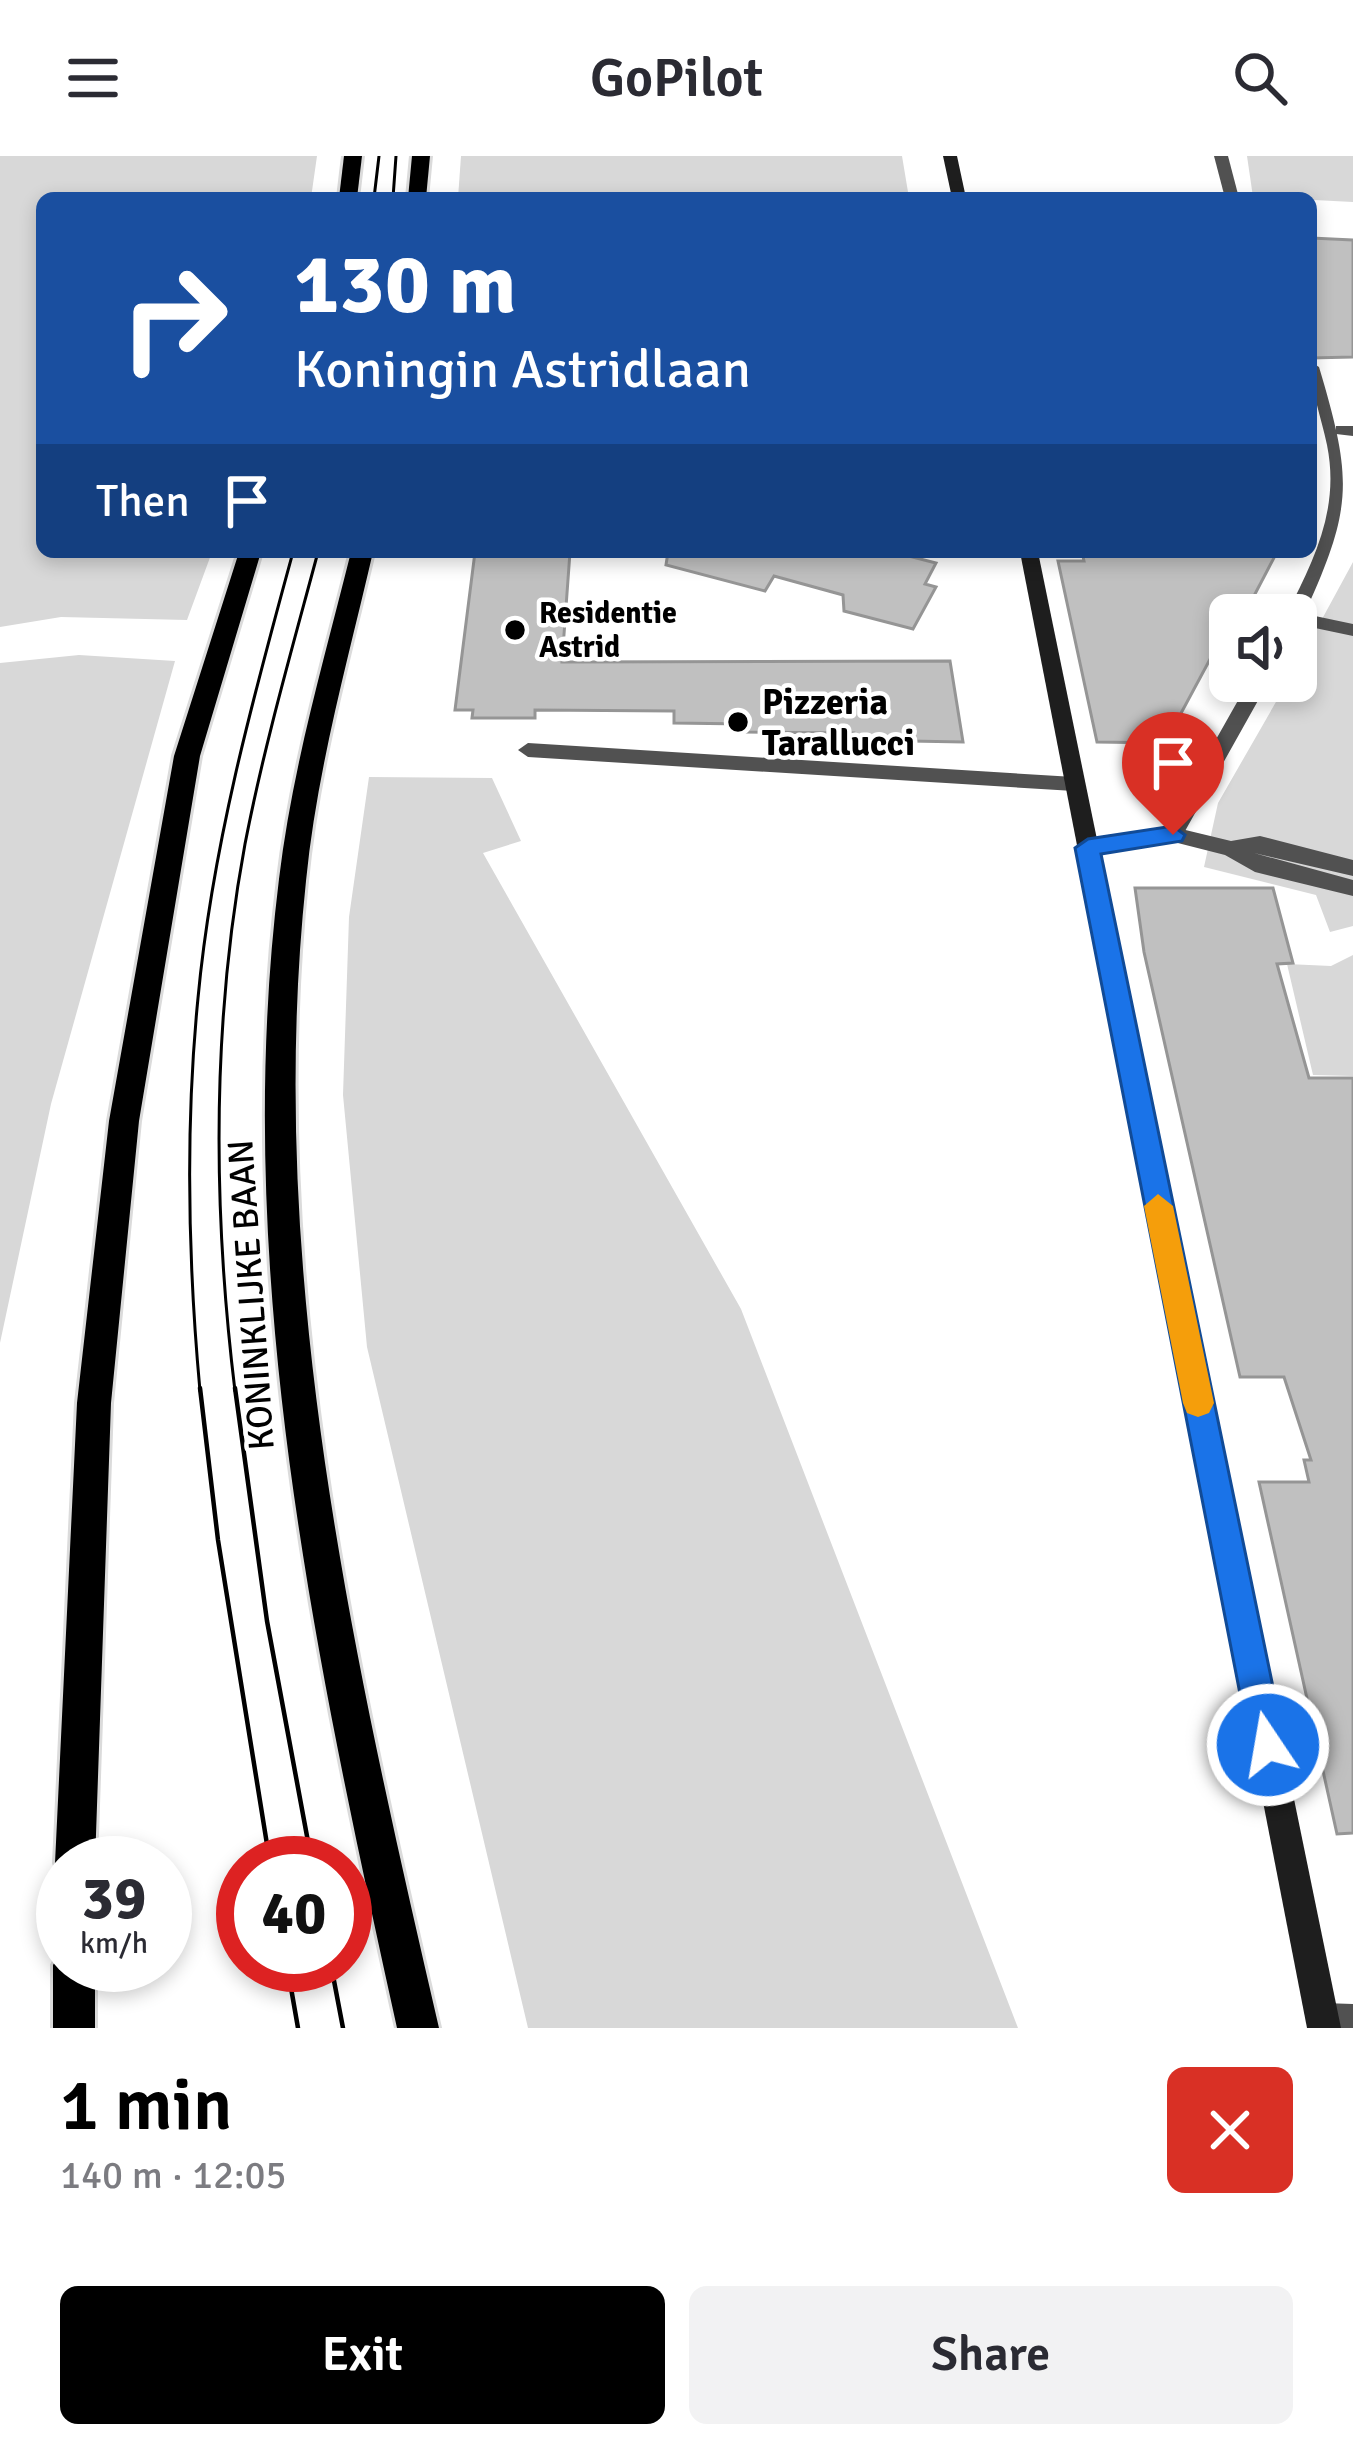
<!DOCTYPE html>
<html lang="en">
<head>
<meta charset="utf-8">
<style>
	body { margin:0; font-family:Signika,sans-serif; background:#f2f2f3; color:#2b2b33; height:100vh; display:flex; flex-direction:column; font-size:45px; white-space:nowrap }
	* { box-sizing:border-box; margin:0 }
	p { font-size:39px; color:#7c7c81 }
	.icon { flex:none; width:66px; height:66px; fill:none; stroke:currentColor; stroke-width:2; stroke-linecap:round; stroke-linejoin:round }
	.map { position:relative; height:1872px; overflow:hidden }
	.side { display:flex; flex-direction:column; background:#fff; flex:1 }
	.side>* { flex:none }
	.top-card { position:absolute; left:36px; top:36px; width:1281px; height:366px; border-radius:18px; box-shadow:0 6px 18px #0003; background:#1a4fa0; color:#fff; overflow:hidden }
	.buttons { position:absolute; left:1209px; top:438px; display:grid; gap:24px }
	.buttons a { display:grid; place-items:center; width:108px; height:108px; border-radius:18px; background:#fff; box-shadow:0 6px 18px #0003; font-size:60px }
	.speed { position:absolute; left:36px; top:1680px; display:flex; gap:24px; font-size:60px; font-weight:700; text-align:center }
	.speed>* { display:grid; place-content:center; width:156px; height:156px; border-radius:50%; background:#fff; box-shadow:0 6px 18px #0003; line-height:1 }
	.speed small { font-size:30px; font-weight:400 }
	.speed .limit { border:18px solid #d22; background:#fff; color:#111 }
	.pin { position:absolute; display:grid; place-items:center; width:102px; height:102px; color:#fff; margin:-123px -51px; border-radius:50% 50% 50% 0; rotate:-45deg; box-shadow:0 0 12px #0007 }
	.pin .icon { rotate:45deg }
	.me { position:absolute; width:132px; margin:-66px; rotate:348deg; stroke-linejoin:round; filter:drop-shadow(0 0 9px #0008) }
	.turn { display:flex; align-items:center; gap:42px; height:252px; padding:0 60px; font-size:54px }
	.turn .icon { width:156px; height:156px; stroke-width:2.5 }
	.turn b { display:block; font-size:84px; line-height:102px }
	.then { display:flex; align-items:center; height:114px; padding:0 60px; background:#0003; gap:24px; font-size:45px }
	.round { display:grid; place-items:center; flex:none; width:126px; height:126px; border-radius:18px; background:#f2f2f3 }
	.headline { display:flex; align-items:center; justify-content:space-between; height:204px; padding:0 60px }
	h1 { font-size:72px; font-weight:600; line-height:90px; color:#000 }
	.primary-button { display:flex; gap:24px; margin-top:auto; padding:24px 60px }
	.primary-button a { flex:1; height:138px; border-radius:18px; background:#000; color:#fff; font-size:48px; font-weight:600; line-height:138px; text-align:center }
	.primary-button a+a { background:#f2f2f3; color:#2b2b33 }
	header { display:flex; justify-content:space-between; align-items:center; height:156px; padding:0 60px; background:#fff; font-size:54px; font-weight:600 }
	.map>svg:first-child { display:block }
</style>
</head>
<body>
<header><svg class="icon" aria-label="menu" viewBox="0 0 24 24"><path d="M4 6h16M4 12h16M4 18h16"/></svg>GoPilot<svg class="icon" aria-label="search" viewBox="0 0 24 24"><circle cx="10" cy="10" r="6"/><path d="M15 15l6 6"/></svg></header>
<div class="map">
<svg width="1353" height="1872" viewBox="0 0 1353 1872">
	<rect width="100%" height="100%" fill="#fff"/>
	<!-- green -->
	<g fill="#d8d8d8">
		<polygon points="0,0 317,0 311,42 42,42 42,396 212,396 187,464 61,461 0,471"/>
		<polygon points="461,0 902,0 909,42 458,42"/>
		<polygon points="1247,0 1353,0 1353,46 1253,41"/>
		<polygon points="1353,406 1353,770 1330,776 1316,739 1204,711 1218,647 1288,525 1296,525 1296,511"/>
		<polygon points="79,499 175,505 51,948 0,1187 0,507"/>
		<polygon points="369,621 492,622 521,685 483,697 741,1153 1018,1872 528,1872 367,1191 343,939 349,761"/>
		<polygon points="1353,799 1353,920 1313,919 1287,808 1331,810"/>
	</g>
	<!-- building -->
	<g fill="#c0c0c0" stroke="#959595" stroke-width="3">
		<polygon points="1311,82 1353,84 1353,201 1311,202"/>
		<polygon points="475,396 570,396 562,506 950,505 963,586 855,584 854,577 745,576 745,568 674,567 674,555 535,554 535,562 472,562 473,554 455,554"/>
		<polygon points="668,396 893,396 936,407 925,428 936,431 913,473 844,455 843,439 774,420 765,435 666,409"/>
		<polygon points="1082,396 1277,396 1244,459 1230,459 1230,483 1223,494 1215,494 1165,587 1097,586 1058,405 1084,405"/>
		<polygon points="1135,732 1273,732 1293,807 1277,808 1309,922 1353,922 1353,1677 1337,1678 1259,1326 1309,1326 1304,1304 1311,1304 1284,1221 1240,1221 1144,796"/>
	</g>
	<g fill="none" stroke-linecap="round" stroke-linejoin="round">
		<defs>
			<g id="primary">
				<polygon points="344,0 362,0 357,42 339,42"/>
				<polygon points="412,0 430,0 426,42 408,42"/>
				<polygon points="239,396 261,396 200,600 139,965 111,1247 95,1707 63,1707 63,1722 55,1707 77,1247 109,965 174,600"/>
				<path d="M351,396H373C348,504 317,613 306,725C265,1113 352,1496 439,1872H397C314,1495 231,1111 279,723C292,613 324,504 351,396Z"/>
				<polygon points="63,1793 63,1809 95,1809 95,1872 53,1872 53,1809"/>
			</g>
		</defs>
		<!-- primary casing -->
		<use href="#primary" stroke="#dbdbdb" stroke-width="6"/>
		<!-- lane -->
		<g fill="#515151" fill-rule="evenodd">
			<polygon points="1336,270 1353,270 1353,280 1336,278"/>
			<polygon points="1296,456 1353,468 1353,480 1296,468 1296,459 1289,459"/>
			<polygon points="528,587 1074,621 1084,628 1074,635 528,601 518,594"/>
			<polygon points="1173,671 1231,685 1260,680 1353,704 1353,720 1254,697 1353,724 1353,740 1255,716 1225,699 1166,684 1162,679"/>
		</g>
		<!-- street -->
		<g fill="#515151" fill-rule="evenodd">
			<polygon points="1214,0 1228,0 1239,42 1225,42"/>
			<path d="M1311,206L1319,211C1353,325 1353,351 1304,459L1296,465V459H1286C1314,404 1340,353 1327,289C1321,260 1311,236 1311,206Z"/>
			<polygon points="1249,525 1269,525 1180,684 1088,700 1080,697 1077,692 1080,687 1088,684 1166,672"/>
			<polygon points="1323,1847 1353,1848 1353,1872 1309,1872 1306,1864 1311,1852"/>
		</g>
		<!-- secondary -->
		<g fill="#1e1e1e" fill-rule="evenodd">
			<polygon points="943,0 957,0 966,42 952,42"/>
			<polygon points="1020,396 1038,396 1341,1872 1307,1872"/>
		</g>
		<!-- primary -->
		<use href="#primary" fill="#000" fill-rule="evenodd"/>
		<!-- tram-far1 -->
		<g stroke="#000" stroke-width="3">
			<polyline points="374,42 379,0"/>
			<polyline points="393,42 396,0"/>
			<path d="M200,1235C188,1104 185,973 198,842C212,691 253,542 293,396"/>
			<path d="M235,1235C213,1055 212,866 245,688C264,590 292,493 318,396"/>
		</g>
		<!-- tram -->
		<g stroke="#000" stroke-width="4.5">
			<polyline points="200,1232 218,1384 270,1707"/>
			<polyline points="235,1232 267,1465 312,1707"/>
			<polyline points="287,1809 298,1872"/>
			<polyline points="331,1809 343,1872"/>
		</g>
	</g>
	<!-- route -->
	<polygon fill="#1a73e8" stroke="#114b97" stroke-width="3" points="1173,670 1185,679 1182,685 1101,698 1285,1589 1280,1602 1268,1607 1255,1602 1250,1589 1075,692 1088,683"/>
	<!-- slow -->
	<polygon fill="#f59e0b" points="1158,1038 1173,1050 1214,1247 1209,1257 1198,1261 1187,1257 1183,1247 1144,1050"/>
	<!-- markers -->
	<g fill="#000" stroke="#fff" stroke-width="4.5">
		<circle cx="515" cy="474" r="12"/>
		<circle cx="738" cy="566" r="12"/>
	</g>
	<g text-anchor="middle" stroke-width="9" stroke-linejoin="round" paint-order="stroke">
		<!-- far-poi labels -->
		<g font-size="30" font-weight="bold" fill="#000" stroke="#fff" text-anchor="start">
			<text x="539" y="467">Residentie<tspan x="539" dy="34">Astrid</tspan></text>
		</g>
		<!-- poi labels -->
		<g font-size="36" font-weight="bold" fill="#000" stroke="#fff" text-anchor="start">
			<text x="762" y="558">Pizzeria<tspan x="762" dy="41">Tarallucci</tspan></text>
		</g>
		<!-- street labels -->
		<g font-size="36" fill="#000" stroke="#fff">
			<text transform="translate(250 1139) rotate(-94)" y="13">KONINKLIJKE BAAN</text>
		</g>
	</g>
</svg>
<div class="buttons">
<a><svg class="icon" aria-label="sound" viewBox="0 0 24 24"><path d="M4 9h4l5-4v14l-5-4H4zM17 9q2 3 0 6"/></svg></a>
</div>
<div class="speed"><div>39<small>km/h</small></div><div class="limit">40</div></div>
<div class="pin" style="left:1173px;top:679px;background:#d93025"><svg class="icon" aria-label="arrive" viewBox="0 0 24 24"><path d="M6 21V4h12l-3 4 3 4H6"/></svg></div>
<svg class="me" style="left:1268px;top:1589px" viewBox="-20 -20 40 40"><circle r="17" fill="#1a73e8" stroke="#fff" stroke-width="3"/><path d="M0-11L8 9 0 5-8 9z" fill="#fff"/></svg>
<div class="top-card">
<div class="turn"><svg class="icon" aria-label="right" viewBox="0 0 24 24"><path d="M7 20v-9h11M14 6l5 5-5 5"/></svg><div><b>130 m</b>Koningin Astridlaan</div></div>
<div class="then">Then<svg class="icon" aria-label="arrive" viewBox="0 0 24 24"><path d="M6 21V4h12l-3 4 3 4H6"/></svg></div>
</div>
</div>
<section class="side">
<div class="headline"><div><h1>1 min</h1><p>140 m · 12:05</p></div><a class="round" style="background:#d93025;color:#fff"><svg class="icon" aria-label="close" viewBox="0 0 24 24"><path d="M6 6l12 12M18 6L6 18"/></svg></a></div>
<div class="primary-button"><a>Exit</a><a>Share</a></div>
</section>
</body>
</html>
